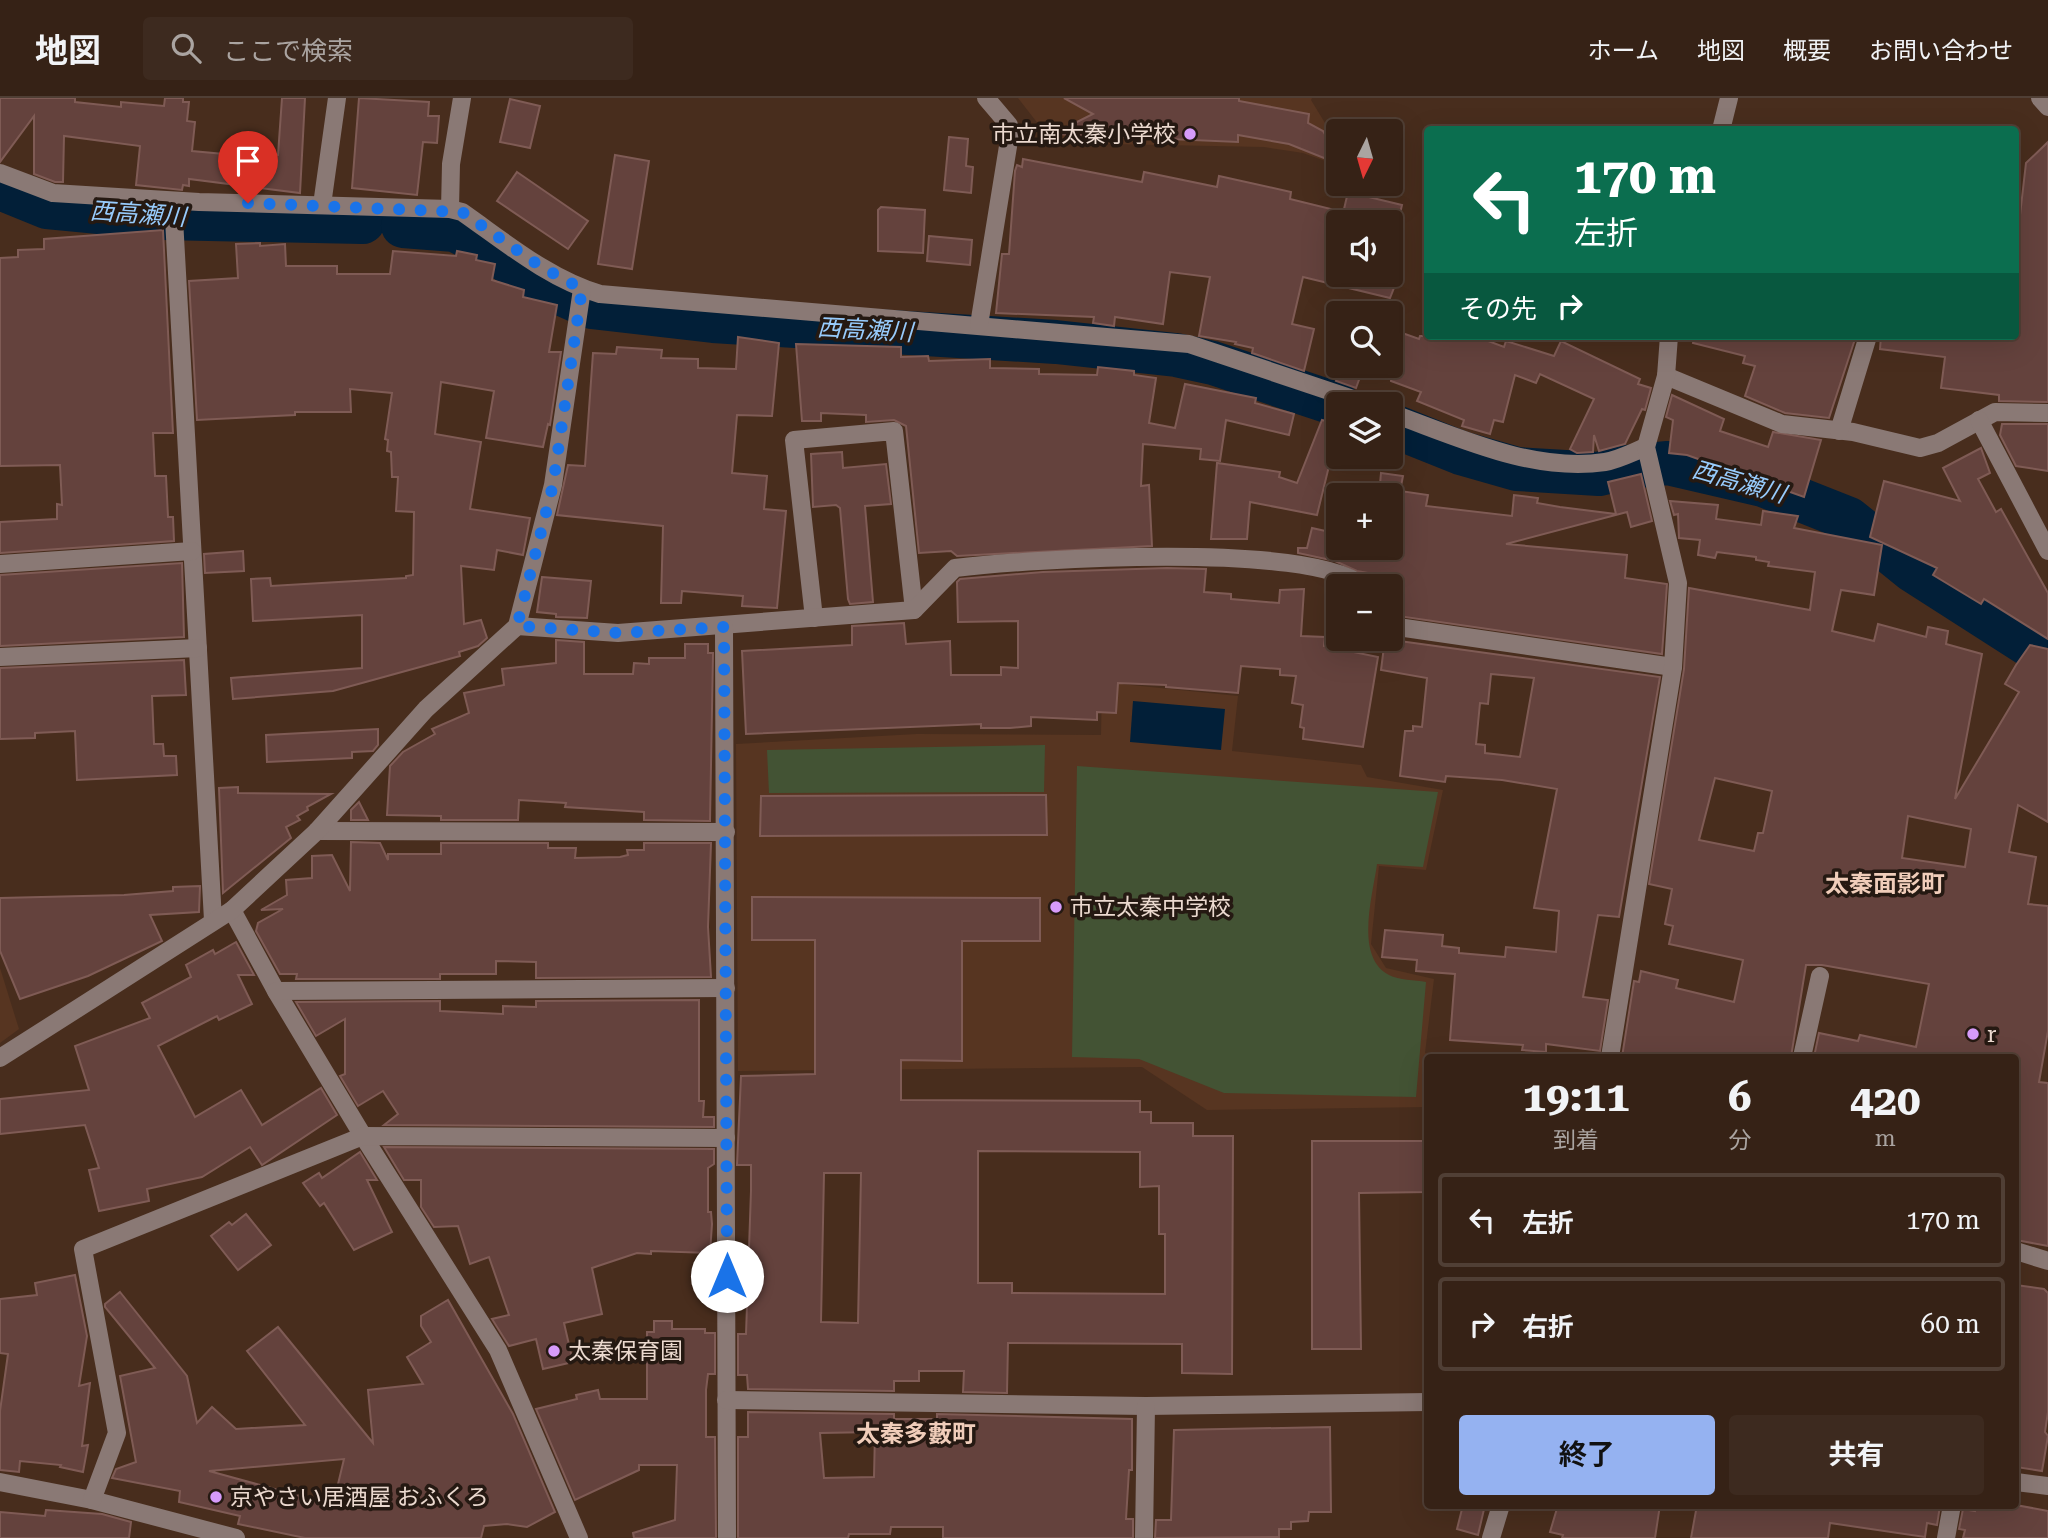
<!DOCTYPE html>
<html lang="ja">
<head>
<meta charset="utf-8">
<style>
	body { margin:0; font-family:"Roboto Serif","Noto Sans JP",serif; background:#3d2a1f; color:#f1f3f6; height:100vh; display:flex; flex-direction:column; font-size:26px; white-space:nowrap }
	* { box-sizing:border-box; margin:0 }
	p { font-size:23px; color:#aaa4a1 }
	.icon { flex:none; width:38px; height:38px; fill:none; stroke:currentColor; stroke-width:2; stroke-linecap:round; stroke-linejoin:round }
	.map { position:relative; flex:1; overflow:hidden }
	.drawer { position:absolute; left:1424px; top:956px; width:595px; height:455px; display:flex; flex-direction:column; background:#362216; border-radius:7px; box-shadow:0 7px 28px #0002,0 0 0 2px #503f35 }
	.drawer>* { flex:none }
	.banner { position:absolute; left:1424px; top:28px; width:595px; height:214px; border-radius:7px; box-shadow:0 7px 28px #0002,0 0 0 2px #503f35; background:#0b6e4f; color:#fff; overflow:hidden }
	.needle { width:46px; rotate:185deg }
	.fabs { position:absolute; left:1326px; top:21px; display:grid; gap:14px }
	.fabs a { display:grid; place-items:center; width:77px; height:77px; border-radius:7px; background:#362216; box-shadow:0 7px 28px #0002,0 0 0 2px #503f35; font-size:35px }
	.pin { position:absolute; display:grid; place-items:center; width:60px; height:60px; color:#fff; margin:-72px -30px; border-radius:50% 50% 50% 0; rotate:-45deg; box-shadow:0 0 7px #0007 }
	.pin .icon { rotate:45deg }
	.me { position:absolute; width:77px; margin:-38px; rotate:0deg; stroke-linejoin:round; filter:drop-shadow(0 0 5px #0008) }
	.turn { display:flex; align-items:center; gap:24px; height:147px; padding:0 35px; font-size:32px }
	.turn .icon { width:91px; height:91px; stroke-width:2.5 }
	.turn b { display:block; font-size:49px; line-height:60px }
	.then { display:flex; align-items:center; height:66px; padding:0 35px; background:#0003; gap:14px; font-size:26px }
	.eta { display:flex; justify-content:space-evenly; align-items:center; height:119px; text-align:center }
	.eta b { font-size:42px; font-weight:700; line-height:49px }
	.action { display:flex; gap:14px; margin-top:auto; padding:14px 35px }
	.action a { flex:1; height:80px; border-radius:7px; background:#95b2f1; color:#111; font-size:28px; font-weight:700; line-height:80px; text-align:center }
	.action a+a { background:#3d2a1f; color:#f1f3f6 }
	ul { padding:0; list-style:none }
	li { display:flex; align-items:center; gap:21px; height:94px; margin:0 14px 10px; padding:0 21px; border:4px solid #503f35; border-radius:7px }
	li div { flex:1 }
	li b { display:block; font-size:26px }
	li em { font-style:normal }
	header { display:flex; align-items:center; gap:42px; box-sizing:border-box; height:98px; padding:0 35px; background:#362216; border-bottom:2px solid #503f35 }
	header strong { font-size:33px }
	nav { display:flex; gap:38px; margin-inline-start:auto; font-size:24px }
	.search { width:490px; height:63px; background:#3d2a1f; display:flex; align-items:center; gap:18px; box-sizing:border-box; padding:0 24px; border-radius:7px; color:#aaa4a1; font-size:26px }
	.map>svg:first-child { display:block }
</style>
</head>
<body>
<header>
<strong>地図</strong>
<div class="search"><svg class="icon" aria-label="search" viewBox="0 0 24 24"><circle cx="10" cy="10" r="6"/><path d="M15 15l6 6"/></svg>ここで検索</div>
<nav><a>ホーム</a><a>地図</a><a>概要</a><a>お問い合わせ</a></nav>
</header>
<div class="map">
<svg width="2048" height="1440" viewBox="0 0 2048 1440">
	<rect width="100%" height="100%" fill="#482d1d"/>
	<!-- built -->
	<g fill="#573521">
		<polygon points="1018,0 1312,0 1311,2 1339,48 1339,68 1303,55 1264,49 1059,45 1039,27"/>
		<polygon points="1102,584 1238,598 1232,653 1361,667 1367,679 1443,692 1426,772 1379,768 1371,846 1386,870 1434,881 1425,955 1526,959 1428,959 1428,1009 1207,1012 1142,969 738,973 736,646 917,636 1101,637"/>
		<polygon points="0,870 19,931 0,945"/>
	</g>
	<!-- green -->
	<g fill="#435334">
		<polygon points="1045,647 1044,694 769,695 767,652"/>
		<path d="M1077,668L1438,694L1423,769L1377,766C1373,797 1354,859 1389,877C1399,882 1415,882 1426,884L1416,999L1224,995L1139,961L1072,959Z"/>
	</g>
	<!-- water -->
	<polygon fill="#021f38" points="1133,603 1225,611 1221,652 1130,644"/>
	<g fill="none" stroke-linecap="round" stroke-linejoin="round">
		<!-- river -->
		<g stroke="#021f38" stroke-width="44">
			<polyline points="0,90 47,109 162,120 363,124"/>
			<polyline points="403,128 455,132 475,142 548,190 591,209 713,223 1056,244 1176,257 1213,265 1339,307"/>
			<polyline points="1391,327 1461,355 1517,371 1599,376 1628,369 1668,365 1763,387 1849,421 1912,472 2048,559"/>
		</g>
	</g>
	<!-- building -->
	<g fill="#64423d" stroke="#7f5b55" stroke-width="2" fill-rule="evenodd">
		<polygon points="0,0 75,0 75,4 121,9 121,4 164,8 165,0 183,0 183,4 189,4 187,23 195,24 192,53 246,58 246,54 278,57 282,0 305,0 300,95 189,81 189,88 183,87 182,92 136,87 140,48 64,38 63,84 55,84 34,76 34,18 0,64"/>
		<polygon points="359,0 429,4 428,18 439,18 437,45 423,44 417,97 352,90"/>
		<polygon points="1064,0 1239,0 1239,3 1309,16 1308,25 1323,33 1339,60 1339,66 1289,46 1238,37 1238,44 1053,36 1093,16"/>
		<polygon points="510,1 540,8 530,50 500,44"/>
		<polygon points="949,39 968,41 966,68 973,69 971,95 944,92"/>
		<polygon points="2048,44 2048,304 1999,303 1999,297 1941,290 1945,259 1880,251 1881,238 2016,238 2016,152 2026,65"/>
		<polygon points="615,57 649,63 632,171 598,166"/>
		<polygon points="1023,61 1142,84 1144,74 1217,89 1219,78 1291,94 1290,101 1339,113 1339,177 1399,177 1390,200 1303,179 1292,226 1314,231 1304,273 1252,255 1253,250 1235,246 1236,244 1199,238 1210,179 1170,174 1163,226 1115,219 1114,228 1093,225 1094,219 996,215 1002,156 1009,156 1015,73 1017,67 1022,69"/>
		<polygon points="517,74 588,123 568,151 497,103"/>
		<polygon points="1348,94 1402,107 1398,124 1341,124"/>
		<polygon points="881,109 925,112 923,155 878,153 878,112"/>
		<polygon points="163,132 173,335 153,335 155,378 166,378 168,419 173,419 174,443 0,455 0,424 57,421 57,406 62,407 60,367 0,368 0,160 18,159 18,152 44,151 44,141"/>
		<polygon points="929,138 972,142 970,167 927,163"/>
		<polygon points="260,145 260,148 285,146 286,168 337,168 337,176 390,176 393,153 456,158 457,153 477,157 476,162 495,166 492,182 524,192 523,199 557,207 549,254 561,254 550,327 548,326 543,349 486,340 494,293 441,284 435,336 481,344 470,411 530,420 523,457 497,452 494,472 461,468 464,526 481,522 487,540 478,548 459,554 460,558 333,593 233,601 231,580 362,570 362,517 253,523 251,481 270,480 271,488 406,480 406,478 413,477 414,414 396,413 398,379 392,379 391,354 387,353 388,342 385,341 392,295 350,291 351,314 295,314 295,317 197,322 189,183 238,180 236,146"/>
		<polygon points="1391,231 1419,241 1420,238 1475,238 1504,249 1506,243 1554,258 1561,243 1640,281 1638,286 1651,290 1645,312 1642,311 1625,346 1599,353 1594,337 1593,354 1577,355 1570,351 1594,301 1540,276 1536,285 1515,277 1503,324 1494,322 1490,336 1462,328 1464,322 1417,303 1421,294 1391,283"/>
		<polygon points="1694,238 1856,238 1829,320 1785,315 1745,298 1755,268 1743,265 1745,258 1693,245"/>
		<polygon points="738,239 779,245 772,318 737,317 732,375 767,378 764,411 786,413 777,510 742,508 743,498 682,493 681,505 661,505 663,428 557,417 568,367 585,368 593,255 616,256 617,249 662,252 661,260 698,261 698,270 736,271"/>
		<polygon points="796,246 901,249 901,259 928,258 929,263 990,261 990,270 1039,271 1039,276 1097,277 1098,269 1134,273 1134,277 1156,280 1149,325 1175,330 1185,286 1256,300 1255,305 1294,316 1289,337 1226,322 1220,363 1200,361 1201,351 1143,346 1141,388 1149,387 1152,448 957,458 951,453 919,455 906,328 894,322 866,324 866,317 821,315 821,323 802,323"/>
		<polygon points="1342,268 1364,268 1356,290 1336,283"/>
		<polygon points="1672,297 1724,321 1720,333 1768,349 1773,334 1821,342 1804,399 1687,357 1669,355 1673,322 1666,319"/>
		<polygon points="1322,322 1339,326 1339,349 1336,361 1331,360 1317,417 1250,404 1247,441 1211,441 1217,365 1280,374 1279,379 1297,385"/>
		<polygon points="2002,326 2048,326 2048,373 2016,368 2000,337"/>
		<polygon points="1981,350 1990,375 1978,381 1996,414 2001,411 2048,495 2048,541 1984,501 1981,506 1933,477 1937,470 1870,439 1884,383 1960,403 1943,370"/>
		<polygon points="842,354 843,370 886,366 891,406 865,408 873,504 850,506 848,501 840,410 836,407 813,409 811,356"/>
		<polygon points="1381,375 1403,378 1400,393 1428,397 1426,408 1512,418 1514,397 1538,400 1537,405 1560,409 1616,416 1608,384 1641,376 1652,423 1631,429 1627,414 1506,446 1627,457 1625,480 1667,486 1662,556 1391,517 1391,488 1384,488 1385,478 1357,473 1335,463 1298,455 1298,450 1307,450 1312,430 1339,436 1339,450 1391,450 1391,397 1379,397"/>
		<path d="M1670,403L1718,407L1716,421L1761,427L1763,413L1798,418L1794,430L1882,447L1874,497L1841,492L1832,533L1874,543L1878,526L1926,539L1928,529L1948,533L1946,546L1982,556L1955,701L2019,594L2005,586L2016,567L2030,547L2048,551V724L2018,707L2009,754L2036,759L2028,806L2048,808V933L2039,984L2048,985V1148L2016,1142V959H1814L1819,935L1858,943L1860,937L1916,949L1929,886L1822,867H1806L1791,959H1622L1634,883L1639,884L1641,873L1678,882L1676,890L1734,904L1743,862L1669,846L1673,828L1665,826L1672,791L1649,786L1684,571L1689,490L1810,512L1815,474L1768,468L1769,464L1756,462V459L1717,454L1715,460L1698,457L1700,442L1679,440L1678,416L1674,417ZM1715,680L1772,693L1763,735H1758L1754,753L1699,742ZM1908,718L1971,731L1965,769L1902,760Z"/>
		<polygon points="243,453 244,473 205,475 204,456"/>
		<polygon points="182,465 184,539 0,548 0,477"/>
		<polygon points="1167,470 1206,471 1204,494 1231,496 1231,501 1279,505 1280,492 1304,491 1301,538 1325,539 1324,548 1378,559 1363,649 1303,641 1304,630 1300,629 1303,607 1292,605 1296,578 1280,577 1280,571 1241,568 1238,595 1166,589 1166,587 1118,585 1116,615 1097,614 1097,622 1031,619 1031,628 1010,630 981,630 981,626 746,636 742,553 852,547 852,528 904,525 906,546 950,543 951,577 1001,577 1001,569 1018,570 1018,523 958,524 957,484 960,481 1043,474"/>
		<polygon points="542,479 591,483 587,520 556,519 556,516 537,514"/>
		<path d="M1385,541L1660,579L1619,819L1598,817L1583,899L1608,902L1600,953L1546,946V954L1522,952L1523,947L1450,942L1455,876L1416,873L1417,862L1382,859L1385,832L1443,837L1442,848L1459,850V855L1505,859L1506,849L1556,854L1559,813L1534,810L1557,691L1502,682L1446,678L1445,684L1400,678L1405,633H1413V628L1422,629L1427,580L1381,572ZM1491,576L1534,580L1520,659L1485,655V647L1476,646L1480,605L1488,606Z"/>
		<polygon points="556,542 584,544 584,576 633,576 634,565 649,566 649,560 685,560 685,546 708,546 708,555 713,555 710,723 644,722 644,714 565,709 566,705 519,702 518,722 441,722 441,718 387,717 390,668 403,654 435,636 432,631 469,615 464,595 504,587 502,571 556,565"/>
		<polygon points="184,562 186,597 152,598 154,646 163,646 164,658 176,658 177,677 77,682 75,633 35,635 35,640 0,641 0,570"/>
		<polygon points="378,631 378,647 373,653 352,654 352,660 267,664 266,637"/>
		<polygon points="238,689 238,695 331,696 307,709 308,712 297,718 300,722 286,729 291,740 223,795 219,690"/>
		<polygon points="1046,697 1047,737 760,738 761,698"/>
		<polygon points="359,704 368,722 351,722 351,712"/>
		<polygon points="351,744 380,745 388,762 388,756 441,756 441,745 548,745 548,750 576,750 575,760 620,759 628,757 627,752 644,752 644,745 711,745 708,829 711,879 536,880 536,864 496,863 496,876 440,876 440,881 296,881 297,876 280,876 256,833 258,825 283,811 261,812 287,797 286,782 312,780 312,758 332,757 350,793"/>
		<polygon points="200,788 199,814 150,817 162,843 88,878 20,901 0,853 0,800 124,797 173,793 173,789"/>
		<path d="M752,799L1040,800V843H962V963L901,962V1002L1140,1003V1014H1151V1025H1193V1038H1233L1232,1276L1182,1275V1246L1008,1245L1007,1295L963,1294L964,1273H919V1283H894V1293L748,1291L747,1277H738V1236H746L751,1093V1067H737L741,978L815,976V842H752ZM978,1053L1140,1054V1089L1159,1088V1136H1165V1196L1012,1195V1185H978ZM824,1075H861L858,1225L821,1224Z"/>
		<polygon points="236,844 254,877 238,877 252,906 219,922 217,918 158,948 195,1019 241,992 262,1027 321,990 337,1017 262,1067 250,1049 202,1079 147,1091 149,1103 99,1113 89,1072 99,1070 85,1027 0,1036 0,1001 89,992 75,948 150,920 142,905 191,879 186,867 213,852 215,856"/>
		<polygon points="699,902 699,1003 704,1003 703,1019 714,1019 714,1029 384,1027 398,1016 383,993 358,1008 340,978 345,976 345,921 316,938 296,904 440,903 440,913 503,916 503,908 536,909 536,903"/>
		<polygon points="1312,1043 1428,1043 1428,1094 1359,1095 1361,1251 1312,1251"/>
		<polygon points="384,1049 714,1051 714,1066 708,1070 708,1114 711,1114 712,1126 710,1155 651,1153 651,1156 637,1155 592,1170 602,1216 564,1225 573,1264 543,1271 536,1241 509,1248 492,1221 509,1217 489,1159 470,1166 458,1128 434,1129 421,1109 421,1082 404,1082"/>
		<polygon points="360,1054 377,1082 367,1082 392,1134 354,1152 324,1105 320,1108 303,1085 319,1075 322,1080"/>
		<polygon points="246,1116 271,1147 238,1172 211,1138 229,1124 232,1127"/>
		<polygon points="75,1177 87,1238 79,1288 90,1285 82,1348 88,1347 83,1374 60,1369 61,1367 20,1363 19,1374 0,1372 0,1313 8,1256 0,1255 0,1201 37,1197 35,1185"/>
		<polygon points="2016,1187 2044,1191 2048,1195 2048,1314 2045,1334 2048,1338 2042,1373 2016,1369"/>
		<path d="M120,1194L187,1278L197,1325L212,1309L236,1331L305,1327L247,1253L278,1229L373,1345L368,1292L423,1286L407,1259L431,1244L421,1228V1218L448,1202L513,1316L555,1414L527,1429L507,1426L484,1428L481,1440H305L238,1426L240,1418L179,1404L180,1393L112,1380L116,1371L136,1364L120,1278L155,1270L105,1209V1206ZM344,1361L333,1407L209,1373Z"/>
		<polygon points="654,1223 672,1223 672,1231 705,1231 705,1235 715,1235 715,1276 708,1276 706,1292 706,1339 715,1339 716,1440 634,1440 633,1435 675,1422 677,1367 639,1367 639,1372 575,1402 536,1311 577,1301 576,1297 598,1292 600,1301 647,1301 647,1234 654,1234"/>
		<path d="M748,1314L894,1316V1321H937V1316L1132,1321V1372H1129L1126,1421H1133V1440H943V1429H891L890,1436H849L848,1440H738V1339H748ZM875,1334L874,1379L824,1380L820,1335Z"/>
		<polygon points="1330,1329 1331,1414 1309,1414 1308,1423 1291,1424 1291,1431 1279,1431 1279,1439 1155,1440 1156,1422 1171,1422 1174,1332"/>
		<polygon points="1463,1407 1485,1407 1478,1437 1457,1431"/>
		<polygon points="1558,1407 1660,1407 1655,1440 1562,1440 1563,1437 1550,1434"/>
		<polygon points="1697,1407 1935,1407 1940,1408 1937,1427 1927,1425 1925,1439 1830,1425 1828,1440 1691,1440"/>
		<polygon points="1976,1407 2016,1407 2048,1413 2048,1440 1963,1440 1965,1432 1959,1431 1963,1411 1975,1413"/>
		<polygon points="46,1412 102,1416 131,1424 129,1440 0,1440 0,1414 45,1418"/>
	</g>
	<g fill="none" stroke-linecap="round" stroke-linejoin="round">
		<!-- minor -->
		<g stroke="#8a7975" stroke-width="18">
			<polyline points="2040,0 2048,9"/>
			<polyline points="1721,32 1729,0"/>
			<path d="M0,75L53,95L199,104L450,111L462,114C505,144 549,181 600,196L1189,246L1368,306"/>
			<polyline points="173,103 213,822"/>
			<polyline points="322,107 337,0"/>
			<polyline points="450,111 451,66 462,0"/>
			<polyline points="979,227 1010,36 1009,27 986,0"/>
			<polyline points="1666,278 1782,326 1853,334 1920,350 1938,345 1995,314 2048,315"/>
			<path d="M1391,315C1458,339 1533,375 1605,364C1618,362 1633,354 1646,349"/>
			<polyline points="1979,322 2048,453"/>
			<polyline points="1839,333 1868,238"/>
			<polyline points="0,466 192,453"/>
			<polyline points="814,520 794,342 894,333 914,512"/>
			<path d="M517,528L618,535L914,512L955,470C1029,461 1310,443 1363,488"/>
			<polyline points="1391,528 1673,569"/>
			<polyline points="724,529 727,1440"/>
			<polyline points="0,559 198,550"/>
			<polyline points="317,733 726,734"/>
			<polyline points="232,812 276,893 363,1038 498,1252 579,1440"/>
			<polyline points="276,893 726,890"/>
			<polyline points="1610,959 1673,569 1678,485 1646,349 1666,278 1669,238"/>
			<polyline points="1802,959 1820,878"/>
			<polyline points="0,960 232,812 317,733 426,611 517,528 553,387 582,191"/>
			<polyline points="2016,1153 2048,1163"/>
			<polyline points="726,1302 1146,1308 1428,1304"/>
			<polyline points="0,1384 92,1402 236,1440"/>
			<polyline points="2016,1384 2048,1388"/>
			<polyline points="92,1402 117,1335 83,1151 363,1038 726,1040"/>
			<polyline points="1144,1440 1146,1308"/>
			<polyline points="1491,1440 1501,1407"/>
			<polyline points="1946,1440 1952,1407"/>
		</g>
	</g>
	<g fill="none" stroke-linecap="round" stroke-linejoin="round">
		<!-- route -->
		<polyline stroke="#1a73e8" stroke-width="12" stroke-dasharray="0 21.6" points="248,105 462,114 540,168 582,191 553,387 517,528 618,535 724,529 727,1178"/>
	</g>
	<!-- markers -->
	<g fill="#d69bfa" stroke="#251912" stroke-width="2.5">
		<circle cx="1190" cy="36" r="7"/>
		<circle cx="1056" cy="809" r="7"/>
		<circle cx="1973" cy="936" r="7"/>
		<circle cx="554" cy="1253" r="7"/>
		<circle cx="216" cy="1399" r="7"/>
	</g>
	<g text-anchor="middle" stroke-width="7" stroke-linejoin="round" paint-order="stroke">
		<!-- poi labels -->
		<g font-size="23" fill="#ebd9cf" stroke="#251912" text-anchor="start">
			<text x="1176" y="44" text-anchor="end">市立南太秦小学校</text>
			<text x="1070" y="817">市立太秦中学校</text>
			<text x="1987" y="944">r</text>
			<text x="568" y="1261">太秦保育園</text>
			<text x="230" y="1407">京やさい居酒屋 おふくろ</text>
		</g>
		<!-- water labels -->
		<g font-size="24" font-style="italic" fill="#97cbfc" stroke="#251912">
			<text transform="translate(138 116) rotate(4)" y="8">西高瀬川</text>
			<text transform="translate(865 232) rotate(3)" y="8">西高瀬川</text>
			<text transform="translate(1739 384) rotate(16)" y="8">西高瀬川</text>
		</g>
		<!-- neighbourhood labels -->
		<g font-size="24" font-weight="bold" fill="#f0cdba" stroke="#251912">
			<text x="1885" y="794">太秦面影町</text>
			<text x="916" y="1344">太秦多藪町</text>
		</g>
	</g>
</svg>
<div class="fabs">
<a><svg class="needle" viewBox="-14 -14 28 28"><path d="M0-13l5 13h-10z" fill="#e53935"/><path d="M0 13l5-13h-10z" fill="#aaa4a1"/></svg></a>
<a><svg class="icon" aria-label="sound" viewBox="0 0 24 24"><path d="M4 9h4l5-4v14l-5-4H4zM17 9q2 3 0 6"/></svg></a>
<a><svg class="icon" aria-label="search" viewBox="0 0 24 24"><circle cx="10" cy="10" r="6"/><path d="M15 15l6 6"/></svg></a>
<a><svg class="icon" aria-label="layers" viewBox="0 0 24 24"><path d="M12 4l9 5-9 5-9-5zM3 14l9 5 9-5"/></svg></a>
<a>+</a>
<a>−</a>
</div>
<div class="pin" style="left:248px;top:105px;background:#d93025"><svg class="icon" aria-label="arrive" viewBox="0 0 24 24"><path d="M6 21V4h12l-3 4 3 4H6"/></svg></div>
<svg class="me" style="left:727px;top:1178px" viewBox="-20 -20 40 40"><circle r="19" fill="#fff"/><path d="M0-13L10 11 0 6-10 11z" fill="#1a73e8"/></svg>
<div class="banner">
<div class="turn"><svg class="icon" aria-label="left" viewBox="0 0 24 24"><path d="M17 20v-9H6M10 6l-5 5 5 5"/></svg><div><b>170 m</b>左折</div></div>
<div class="then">その先<svg class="icon" aria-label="right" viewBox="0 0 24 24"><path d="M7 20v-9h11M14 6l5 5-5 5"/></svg></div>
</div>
<section class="drawer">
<div class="eta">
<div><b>19:11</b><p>到着</p></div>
<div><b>6</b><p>分</p></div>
<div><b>420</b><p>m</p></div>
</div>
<ul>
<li><svg class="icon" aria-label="left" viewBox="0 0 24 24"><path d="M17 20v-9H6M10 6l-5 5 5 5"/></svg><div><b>左折</b></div><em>170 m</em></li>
<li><svg class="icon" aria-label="right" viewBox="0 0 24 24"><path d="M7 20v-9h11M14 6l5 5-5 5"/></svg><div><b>右折</b></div><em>60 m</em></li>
</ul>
<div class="action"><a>終了</a><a>共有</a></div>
</section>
</div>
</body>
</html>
